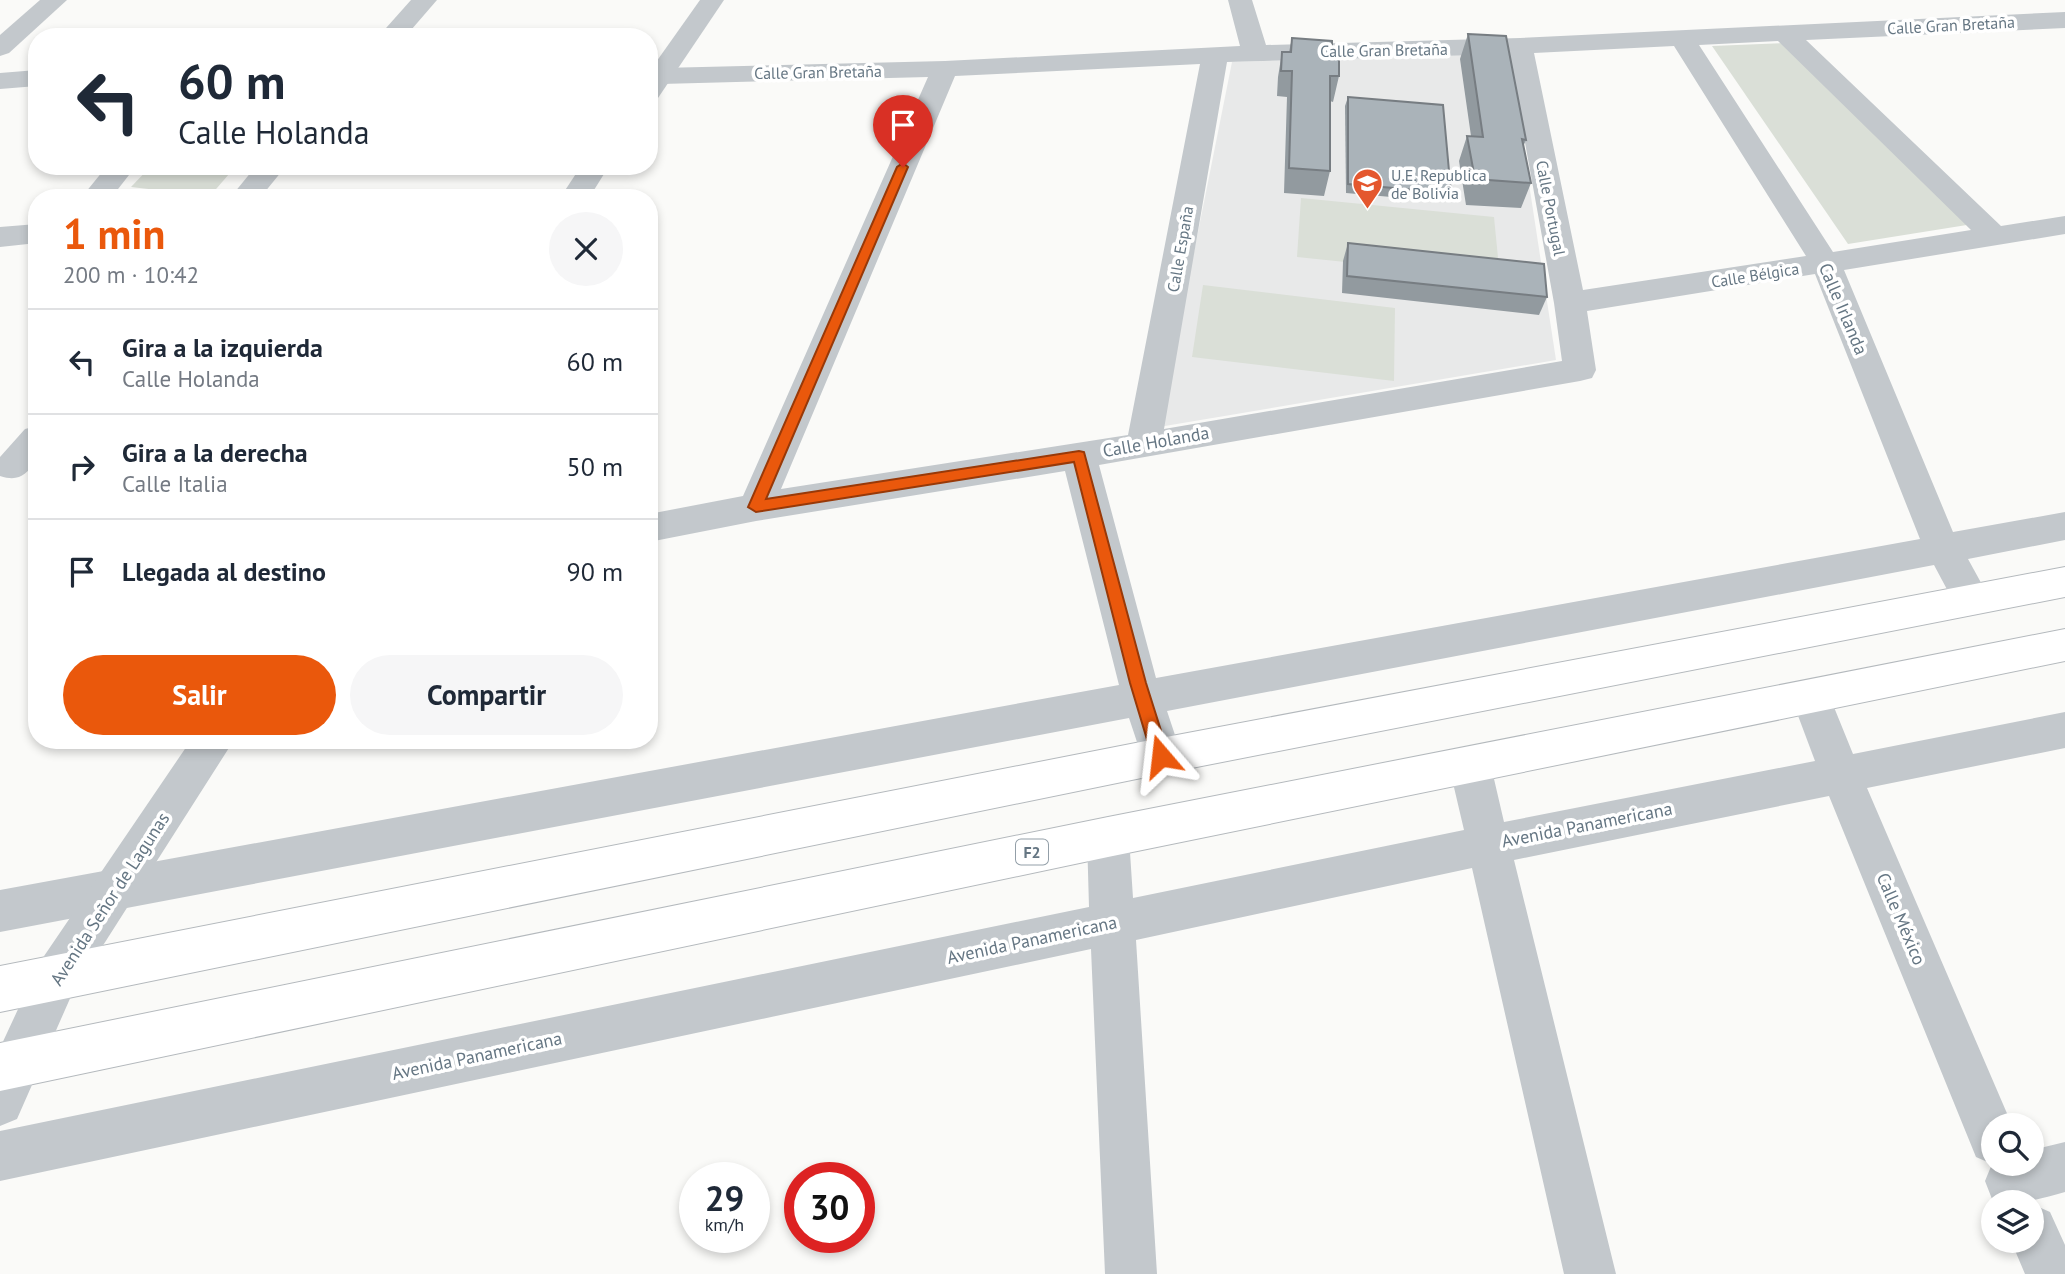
<!DOCTYPE html>
<html lang="es">
<head>
<meta charset="utf-8">
<style>
	body { margin:0; font-family:"PT Sans",sans-serif; background:#f6f6f7; color:#1f2937; height:100vh; display:flex; flex-direction:column; font-size:26px; white-space:nowrap }
	* { box-sizing:border-box; margin:0 }
	p { font-size:23px; color:#747a83 }
	.icon { flex:none; width:38px; height:38px; fill:none; stroke:currentColor; stroke-width:2; stroke-linecap:round; stroke-linejoin:round }
	.map { position:relative; flex:1; overflow:hidden }
	.panel { position:absolute; left:28px; top:189px; width:630px; height:560px; display:flex; flex-direction:column; background:#fff; border-radius:28px; box-shadow:0 4px 10px #0003 }
	.panel>* { flex:none }
	.hud { position:absolute; left:28px; top:28px; width:630px; height:147px; border-radius:28px; box-shadow:0 4px 10px #0003; background:#fff; color:#1f2937; overflow:hidden }
	.fabs { position:absolute; left:1981px; top:1113px; display:grid; gap:14px }
	.fabs a { display:grid; place-items:center; width:63px; height:63px; border-radius:50%; background:#fff; box-shadow:0 4px 10px #0003; font-size:35px }
	.speed { position:absolute; left:679px; top:1162px; display:flex; gap:14px; font-size:35px; font-weight:700; text-align:center }
	.speed>* { display:grid; place-content:center; width:91px; height:91px; border-radius:50%; background:#fff; box-shadow:0 4px 10px #0003; line-height:1 }
	.speed small { font-size:18px; font-weight:400 }
	.speed .limit { border:10px solid #d22; background:#fff; color:#111 }
	.pin { position:absolute; display:grid; place-items:center; width:60px; height:60px; color:#fff; margin:-72px -30px; border-radius:50% 50% 50% 0; rotate:-45deg; box-shadow:0 0 7px #0007 }
	.pin .icon { rotate:45deg }
	.me { position:absolute; width:77px; margin:-38px; rotate:343deg; stroke-linejoin:round; filter:drop-shadow(0 0 5px #0008) }
	.turn { display:flex; align-items:center; gap:24px; height:147px; padding:0 35px; font-size:32px }
	.turn .icon { width:91px; height:91px; stroke-width:2.5 }
	.turn b { display:block; font-size:49px; line-height:60px }
	.round { display:grid; place-items:center; flex:none; width:74px; height:74px; border-radius:37px; background:#f6f6f7 }
	.head { display:flex; align-items:center; justify-content:space-between; height:119px; padding:0 35px }
	h1 { font-size:42px; font-weight:700; line-height:52px; color:#ea580c }
	.action { display:flex; gap:14px; margin-top:auto; padding:14px 35px }
	.action a { flex:1; height:80px; border-radius:42px; background:#ea580c; color:#fff; font-size:28px; font-weight:700; line-height:80px; text-align:center }
	.action a+a { background:#f6f6f7; color:#1f2937 }
	ul { padding:0; list-style:none }
	li { display:flex; align-items:center; gap:21px; height:105px; padding:0 35px; border-top:2px solid #e0e1e3 }
	li div { flex:1 }
	li b { display:block; font-size:26px }
	li em { font-style:normal }
	.map>svg:first-child { display:block }
</style>
</head>
<body>
<div class="map">
<svg width="2065" height="1274" viewBox="0 0 2065 1274">
	<rect width="100%" height="100%" fill="#fafaf8"/>
	<!-- built -->
	<polygon fill="#e8e9e9" points="1509,53 1556,360 1159,427 1232,62"/>
	<!-- green -->
	<g fill="#dadfd7">
		<polygon points="1786,43 1973,224 1848,244 1712,46"/>
		<polygon points="151,166 236,166 210,196 131,187"/>
		<polygon points="1301,198 1494,217 1500,278 1297,257"/>
		<polygon points="1203,285 1395,308 1394,381 1192,357"/>
	</g>
	<g fill="none" stroke-linecap="round" stroke-linejoin="round">
		<defs>
			<g id="trunk">
				<polygon points="2065,567 2065,597 1161,774 0,1012 0,966 1161,738"/>
				<polygon points="2065,629 2065,661 1108,857 0,1091 0,1043 1108,817"/>
			</g>
		</defs>
		<!-- trunk casing -->
		<use href="#trunk" stroke="#b4b9bd" stroke-width="2"/>
		<!-- minor -->
		<g fill="#c3c8cc" fill-rule="evenodd">
			<polygon points="40,0 67,0 9,53 0,56 0,35"/>
			<polygon points="411,0 437,0 405,37 378,37"/>
			<path d="M1228,0H1252L1266,45L1520,38L2065,12V28L1806,40L2001,226L2065,216V234L1844,270L1953,532L2065,512V540L1968,559L1990,599L1984,610L1971,614L1958,610L1934,565L1167,711L1182,756L1176,769L1161,774L1146,769L1129,718L0,932V890L1119,685L1065,471L756,521L649,542V514L743,496L928,77L661,84L652,82L649,74L661,68L945,61L1240,46ZM1778,41L1971,230L1833,252L1699,45ZM1674,46L1806,256L1583,290L1534,53ZM1509,54L1554,303L1562,361L1164,429L1227,62ZM1200,64L1128,435L781,489L955,76ZM1815,274L1920,539L1156,678L1099,465L1580,381L1592,378L1596,370L1587,311Z"/>
			<polygon points="37,70 37,86 0,89 0,73"/>
			<polygon points="107,166 136,166 111,198 81,198"/>
			<polygon points="256,166 286,166 260,198 230,198"/>
			<polygon points="37,224 37,243 0,247 0,227"/>
			<path d="M37,426V461C25,475 19,482 0,476V457L25,429Z"/>
			<path d="M1811,680L1825,685L1853,754L2065,712V748L1867,788L2012,1125H1993V1164H2032V1150L2065,1142V1192C2042,1198 2015,1208 1992,1199L1985,1181L1992,1164L1976,1157L1829,796L1514,860L1616,1274H1564L1472,868L1136,940L1157,1274H1105L1091,949L0,1181V1131L1089,907L1087,837L1093,823L1108,817L1123,823L1129,837L1133,898L1464,830L1449,766L1455,753L1470,748L1485,753L1491,766L1504,822L1815,761L1791,697L1797,685Z"/>
			<polygon points="2032,1204 2050,1212 2065,1245 2065,1274 2025,1274 2011,1241 2032,1241"/>
		</g>
		<!-- tertiary -->
		<g fill="#c3c8cc" fill-rule="evenodd">
			<polygon points="700,0 724,0 658,98 649,100 649,72"/>
			<polygon points="581,166 609,166 589,198 560,198"/>
			<polygon points="191,740 234,740 72,994 17,1119 0,1126 0,1048 40,962"/>
		</g>
		<!-- trunk -->
		<use href="#trunk" fill="#fff" fill-rule="evenodd"/>
	</g>
	<!-- wall -->
	<g fill="#929a9f">
		<polygon points="1468,34 1526,140 1523,147 1531,183 1521,208 1466,205 1459,161 1467,136 1471,136 1460,59"/>
		<polygon points="1292,38 1332,56 1339,76 1333,102 1330,101 1330,171 1324,196 1284,193 1287,97 1277,96 1278,77 1282,52 1289,52"/>
		<polygon points="1348,97 1451,193 1448,202 1346,193 1345,106"/>
		<polygon points="1348,243 1547,297 1539,315 1342,293 1343,261"/>
	</g>
	<!-- building -->
	<g fill="#aab3b9" stroke="#777d82" stroke-width="2">
		<polygon points="1468,34 1506,36 1526,140 1522,139 1531,183 1475,179 1467,136 1483,137"/>
		<polygon points="1292,38 1332,41 1332,56 1339,56 1339,76 1330,76 1330,171 1289,168 1292,71 1281,71 1282,52 1291,52"/>
		<polygon points="1348,97 1443,105 1451,193 1348,184"/>
		<polygon points="1348,243 1544,264 1547,297 1347,276"/>
	</g>
	<!-- route -->
	<polygon fill="#ea580c" stroke="#983908" stroke-width="2" points="903,163 908,167 766,499 1079,451 1084,452 1146,683 1169,756 1167,761 1161,764 1155,761 1152,756 1130,683 1074,462 756,512 748,507 897,167"/>
	<!-- icons -->
	<defs>
		<symbol id="school-pin" viewBox="-11 -11 22 30"><path d="M0 17L-7.5 6A9.5 9.5 0 1 1 7.5 6Z" fill="#e4572e" stroke="#fff"/><path d="M0-5L7-2L0 1L-7-2ZM-4 1L0 2.5L4 1V4Q0 6-4 4Z" fill="#fff"/></symbol>
	</defs>
	<g fill-rule="evenodd">
		<use href="#school-pin" x="1350" y="166" width="35" height="47"/>
	</g>
	<g text-anchor="middle" stroke-width="7" stroke-linejoin="round" paint-order="stroke">
		<!-- far-street labels -->
		<g font-size="16" fill="#657683" stroke="#fff">
			<text transform="translate(1951 25) rotate(-3)" y="6">Calle Gran Bretaña</text>
			<text transform="translate(1384 50) rotate(-1)" y="6">Calle Gran Bretaña</text>
			<text transform="translate(818 72) rotate(-1)" y="6">Calle Gran Bretaña</text>
			<text transform="translate(1551 208) rotate(79)" y="6">Calle Portugal</text>
			<text transform="translate(1180 249) rotate(-80)" y="6">Calle España</text>
			<text transform="translate(1755 275) rotate(-9)" y="6">Calle Bélgica</text>
		</g>
		<!-- far-poi labels -->
		<g font-size="16" fill="#657683" stroke="#fff" text-anchor="start">
			<text x="1391" y="181">U.E. Republica<tspan x="1391" dy="18">de Bolivia</tspan></text>
		</g>
		<!-- shield labels -->
		<rect fill="#fff" stroke="#939fa8" stroke-width="2" x="1016" y="839.5" width="32" height="25" rx="5"/>
		<g font-size="16" font-weight="bold" fill="#657683">
			<text x="1032" y="858">F2</text>
		</g>
		<!-- street labels -->
		<g font-size="18" fill="#657683" stroke="#fff">
			<text transform="translate(1843 309) rotate(67)" y="6">Calle Irlanda</text>
			<text transform="translate(1156 442) rotate(-10)" y="6">Calle Holanda</text>
			<text transform="translate(1587 825) rotate(-11)" y="6">Avenida Panamericana</text>
			<text transform="translate(110 899) rotate(-57)" y="6">Avenida Señor de Lagunas</text>
			<text transform="translate(1901 919) rotate(67)" y="6">Calle México</text>
			<text transform="translate(1032 940) rotate(-12)" y="6">Avenida Panamericana</text>
			<text transform="translate(477 1056) rotate(-12)" y="6">Avenida Panamericana</text>
		</g>
	</g>
</svg>
<div class="fabs">
<a><svg class="icon" aria-label="search" viewBox="0 0 24 24"><circle cx="10" cy="10" r="6"/><path d="M15 15l6 6"/></svg></a>
<a><svg class="icon" aria-label="layers" viewBox="0 0 24 24"><path d="M12 4l9 5-9 5-9-5zM3 14l9 5 9-5"/></svg></a>
</div>
<div class="speed"><div>29<small>km/h</small></div><div class="limit">30</div></div>
<div class="pin" style="left:903px;top:167px;background:#d93025"><svg class="icon" aria-label="arrive" viewBox="0 0 24 24"><path d="M6 21V4h12l-3 4 3 4H6"/></svg></div>
<svg class="me" style="left:1161px;top:756px" viewBox="-20 -20 40 40"><path d="M0-17L14 15 0 8-14 15z" fill="#ea580c" stroke="#fff" stroke-width="4"/></svg>
<div class="hud">
<div class="turn"><svg class="icon" aria-label="left" viewBox="0 0 24 24"><path d="M17 20v-9H6M10 6l-5 5 5 5"/></svg><div><b>60 m</b>Calle Holanda</div></div>
</div>
<section class="panel">
<div class="head"><div><h1>1 min</h1><p>200 m · 10:42</p></div><a class="round"><svg class="icon" aria-label="close" viewBox="0 0 24 24"><path d="M6 6l12 12M18 6L6 18"/></svg></a></div>
<ul>
<li><svg class="icon" aria-label="left" viewBox="0 0 24 24"><path d="M17 20v-9H6M10 6l-5 5 5 5"/></svg><div><b>Gira a la izquierda</b><p>Calle Holanda</p></div><em>60 m</em></li>
<li><svg class="icon" aria-label="right" viewBox="0 0 24 24"><path d="M7 20v-9h11M14 6l5 5-5 5"/></svg><div><b>Gira a la derecha</b><p>Calle Italia</p></div><em>50 m</em></li>
<li><svg class="icon" aria-label="arrive" viewBox="0 0 24 24"><path d="M6 21V4h12l-3 4 3 4H6"/></svg><div><b>Llegada al destino</b></div><em>90 m</em></li>
</ul>
<div class="action"><a>Salir</a><a>Compartir</a></div>
</section>
</div>
</body>
</html>
